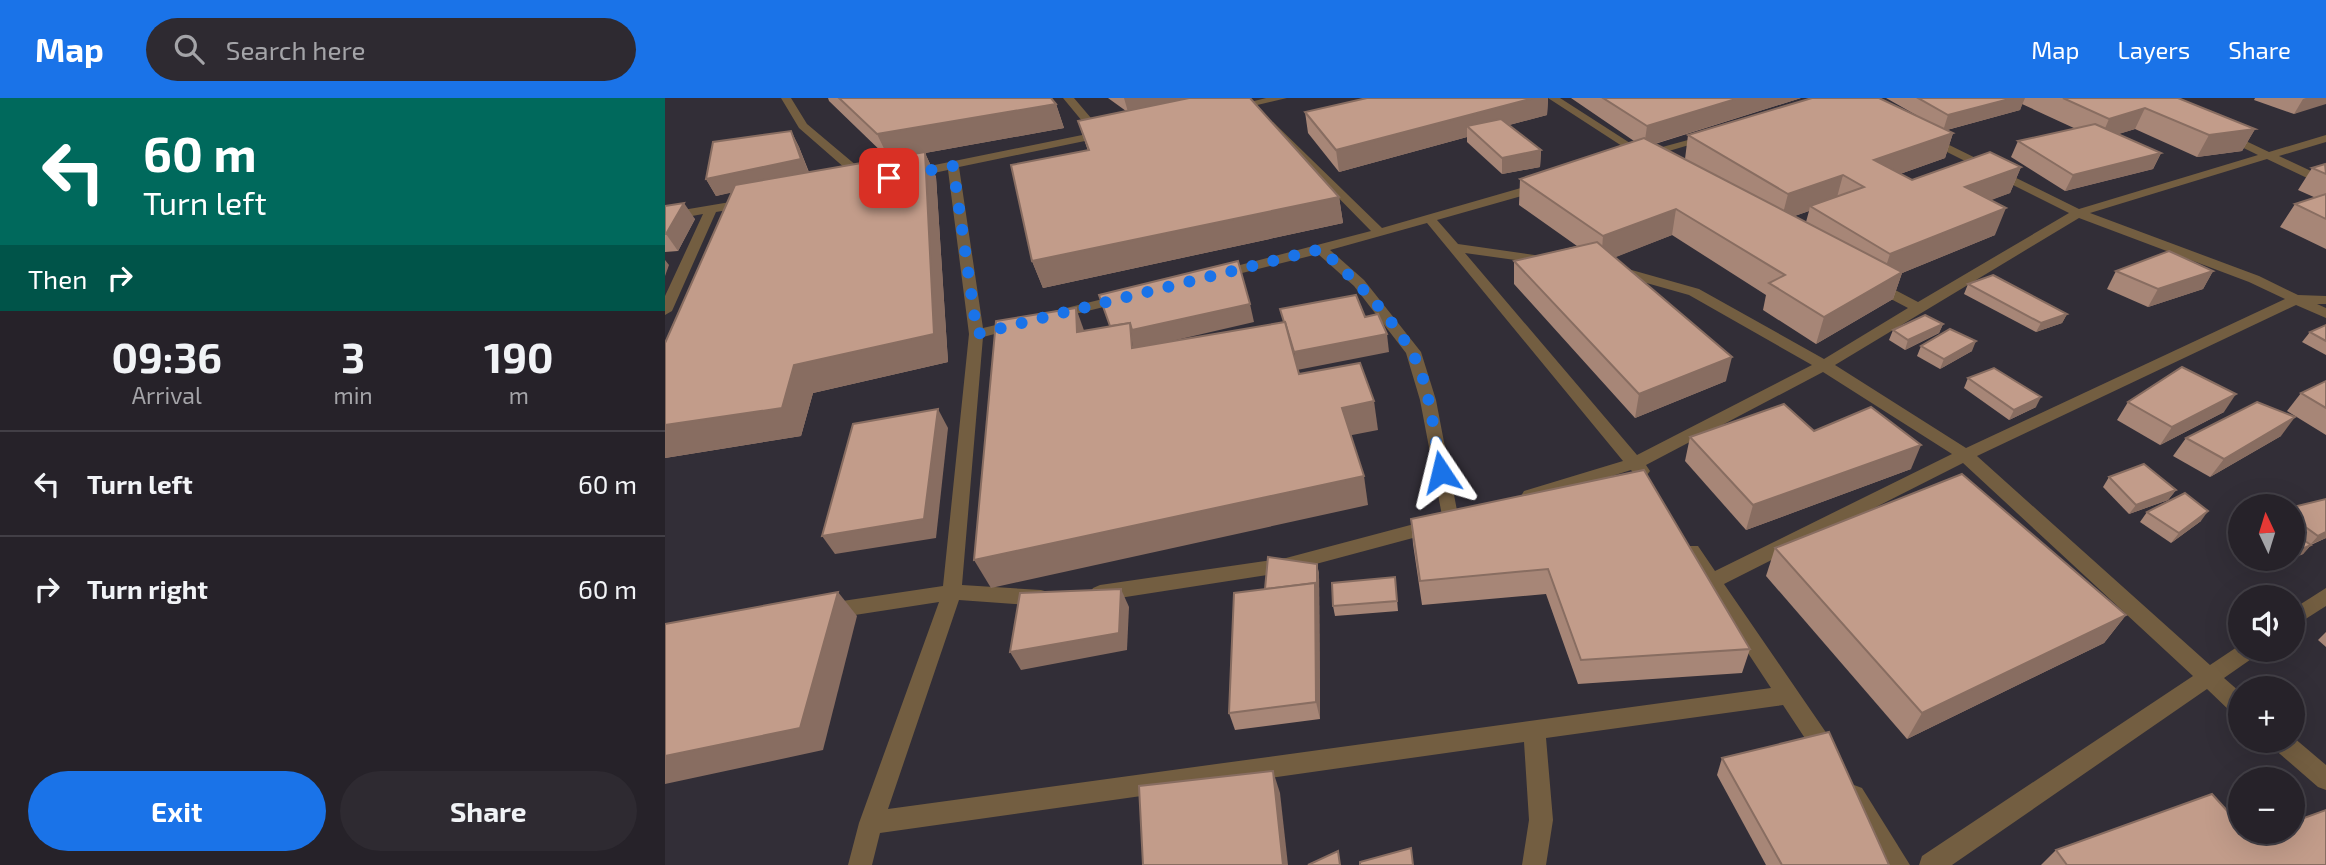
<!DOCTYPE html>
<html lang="en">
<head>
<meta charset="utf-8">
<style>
	body { margin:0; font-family:"Exo 2",sans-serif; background:#2e2a31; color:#f1f3f6; height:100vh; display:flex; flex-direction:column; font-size:26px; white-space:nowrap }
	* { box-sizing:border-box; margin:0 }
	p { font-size:23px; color:#a4a4a8 }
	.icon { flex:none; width:38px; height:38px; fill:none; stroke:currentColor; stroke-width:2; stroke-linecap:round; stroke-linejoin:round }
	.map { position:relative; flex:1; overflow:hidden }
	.details { display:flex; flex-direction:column; background:#262229; width:665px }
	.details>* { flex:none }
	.top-card { background:#00695c; color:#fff; overflow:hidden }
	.needle { width:46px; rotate:356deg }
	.tools { position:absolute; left:1563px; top:396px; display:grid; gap:14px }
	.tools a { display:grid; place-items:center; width:77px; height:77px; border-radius:50%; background:#262229; box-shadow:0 7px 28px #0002,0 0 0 2px #423f46; font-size:35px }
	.pin { position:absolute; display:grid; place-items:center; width:60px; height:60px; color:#fff; margin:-30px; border-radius:14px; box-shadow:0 4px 10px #0006 }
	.me { position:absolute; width:77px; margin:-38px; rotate:350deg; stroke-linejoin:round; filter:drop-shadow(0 0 5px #0008) }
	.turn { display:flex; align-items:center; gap:24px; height:147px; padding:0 28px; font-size:32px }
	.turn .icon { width:91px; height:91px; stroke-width:2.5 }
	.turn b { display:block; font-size:49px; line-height:60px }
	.then { display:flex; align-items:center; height:66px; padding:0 28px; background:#0003; gap:14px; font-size:26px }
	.eta { display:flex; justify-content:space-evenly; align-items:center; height:119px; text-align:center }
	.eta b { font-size:42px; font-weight:700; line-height:49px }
	.cta { display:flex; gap:14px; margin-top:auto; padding:14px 28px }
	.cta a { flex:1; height:80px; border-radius:42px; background:#1a73e8; color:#fff; font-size:28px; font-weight:700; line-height:80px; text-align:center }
	.cta a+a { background:#2e2a31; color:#f1f3f6 }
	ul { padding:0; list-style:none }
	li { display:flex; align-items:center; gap:21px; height:105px; padding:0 28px; border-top:2px solid #423f46 }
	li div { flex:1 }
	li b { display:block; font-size:26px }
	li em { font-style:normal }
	header { display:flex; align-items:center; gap:42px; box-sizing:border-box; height:98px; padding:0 35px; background:#1a73e8; color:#fff }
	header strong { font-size:33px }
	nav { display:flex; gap:38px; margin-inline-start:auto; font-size:24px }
	.search { width:490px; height:63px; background:#2e2a31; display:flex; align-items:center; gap:18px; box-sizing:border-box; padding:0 24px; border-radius:38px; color:#a4a4a8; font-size:26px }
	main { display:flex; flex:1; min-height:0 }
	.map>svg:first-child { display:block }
</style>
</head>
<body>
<header>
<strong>Map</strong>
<div class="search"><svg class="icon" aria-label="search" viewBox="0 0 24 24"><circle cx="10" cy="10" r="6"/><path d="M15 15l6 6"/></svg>Search here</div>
<nav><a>Map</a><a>Layers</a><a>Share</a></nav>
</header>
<main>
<section class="details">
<div class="top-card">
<div class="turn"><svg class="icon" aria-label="left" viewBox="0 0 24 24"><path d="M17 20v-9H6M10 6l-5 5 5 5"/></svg><div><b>60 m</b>Turn left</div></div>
<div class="then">Then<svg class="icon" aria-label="right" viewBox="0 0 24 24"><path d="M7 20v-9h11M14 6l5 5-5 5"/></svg></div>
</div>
<div class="eta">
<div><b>09:36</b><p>Arrival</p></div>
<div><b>3</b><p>min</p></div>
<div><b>190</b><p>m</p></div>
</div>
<ul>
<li><svg class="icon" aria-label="left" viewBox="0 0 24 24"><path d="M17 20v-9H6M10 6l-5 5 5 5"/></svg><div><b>Turn left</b></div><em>60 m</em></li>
<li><svg class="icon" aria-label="right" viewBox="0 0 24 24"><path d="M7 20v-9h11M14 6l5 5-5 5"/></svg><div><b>Turn right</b></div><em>60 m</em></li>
</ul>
<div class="cta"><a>Exit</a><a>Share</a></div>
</section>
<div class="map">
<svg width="1661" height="767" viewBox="0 0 1661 767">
	<rect width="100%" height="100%" fill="#322e37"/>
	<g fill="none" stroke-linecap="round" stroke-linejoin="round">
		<!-- minor -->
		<g fill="#735e41" fill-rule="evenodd">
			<polygon points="116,0 126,0 142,26 205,79 205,85 197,85 134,30"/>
			<path d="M398,0H409L437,33L444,34V38L294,69L318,230L352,222L359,226L357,229L318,239L297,487L376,492L383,494L386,500L383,506L376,508L294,502L223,711L1106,590L1019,458L1017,453L1019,448H1033L1050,473L1287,356L1158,274L981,367L985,373L982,377H970L966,372L865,404L859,403L856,398L859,393L958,363L762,125L665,152L699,182L756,254L771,302L794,423L791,428H779L755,302L741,255L689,188L653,156L553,181L546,177L548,174L706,133L604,29V25L608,24L717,130L873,85H881V91L772,122L793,146L890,160V166L885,167L800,155L972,357L1147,267L1024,197L946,175V169H956L1034,191L1159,261L1243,210L1205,190V184H1215L1253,204L1404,115L1260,43V39H1268L1414,111L1593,57L1556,39V35H1564L1604,54L1661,37V44L1614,58L1661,80V89L1602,61L1425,115L1594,178L1633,197L1661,198V206H1652L1661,210V220L1631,207L1312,358L1545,567L1575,547V551H1595L1592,557L1559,580L1575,594V617L1567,615L1542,591L1287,767H1254L1257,758L1528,578L1298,365L1059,486L1171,649L1174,656L1171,663L1163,666L1155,663L1118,607L881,640L888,722L881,767H857L864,722L859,644L215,735L207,767H183L194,725L274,504L164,521L157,519L154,513L157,507L164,505L278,488L304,236L283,72L245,80L239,76L245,72L427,35ZM1414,120L1584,184L1620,201L1301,350L1170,267Z"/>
			<polygon points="601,0 622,0 567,13 562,10"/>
			<polygon points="883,0 895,0 979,54 1045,36 1051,39 977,61"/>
			<polygon points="83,101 87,102 87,108 51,114 7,213 0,217 0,198 38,116 0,123 0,115"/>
			<polygon points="458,196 465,200 463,203 390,221 383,217 385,214"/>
			<polygon points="768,421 774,423 777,428 774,433 621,474 435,503 428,500 425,495 428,490 435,487 621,460"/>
			<polygon points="1661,490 1661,508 1628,529 1628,511"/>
			<polygon points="1628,639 1661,667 1661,692 1653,689 1607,649 1604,642 1628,642"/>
			<polygon points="1189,687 1197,690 1245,767 1219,767 1177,698 1181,690"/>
		</g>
	</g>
	<!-- wall -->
	<g fill="#a78677" fill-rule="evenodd">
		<polygon points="163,0 386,0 391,6 399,30 260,55 271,79 283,264 148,295 136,338 0,360 0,245 67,94 51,98 41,81 126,33 134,49 144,74 223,60 164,3"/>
		<polygon points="443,0 585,0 674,99 678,125 378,190 367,163 423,53 413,23 461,13"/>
		<polygon points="702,0 883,0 882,17 844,27 876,52 875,69 837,76 802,44 802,39 674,74 643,35 640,14"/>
		<path d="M906,0H1136L990,46L1020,61L1023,37L1251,17L1221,0H1513L1590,31L1577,53L1532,59L1470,31L1453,36L1496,55L1488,71L1400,93L1346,59L1353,43L1411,31L1357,6L1355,12L1282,32L1288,35L1280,60L1235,76L1247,82L1356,69L1345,95L1325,102L1330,137L1237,175L1228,201L1151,246L1098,212L1101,197L1007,137L950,159L1061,283L970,320L849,186V163L912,148L854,107L855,81L969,43ZM1144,113L1141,124L1129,118Z"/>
		<polygon points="1590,0 1661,0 1629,16 1589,2"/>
		<polygon points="1661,66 1661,151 1615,129 1630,106 1651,100 1633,92 1647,70"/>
		<polygon points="0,108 30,121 13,153 0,154"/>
		<polygon points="1451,173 1548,173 1538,191 1483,209 1442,191"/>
		<polygon points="1303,186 1402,216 1397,225 1371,234 1299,196"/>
		<polygon points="1278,226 1274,235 1240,252 1224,242 1228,232"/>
		<polygon points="1661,227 1661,257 1637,244 1645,234"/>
		<polygon points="1256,248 1307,253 1275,271 1252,258"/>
		<polygon points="1303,280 1371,309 1344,322 1299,290"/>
		<polygon points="1661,283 1661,337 1622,313 1636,295"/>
		<polygon points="1463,304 1559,314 1495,347 1452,322"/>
		<polygon points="1149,333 1246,371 1081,432 1020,363 1025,339"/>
		<polygon points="1616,338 1545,379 1508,358 1521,340"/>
		<polygon points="979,372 1085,551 1077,575 913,586 881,496 757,507 748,446 746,421"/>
		<polygon points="1444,379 1511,392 1503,402 1464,416 1438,389"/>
		<polygon points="1661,401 1661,440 1646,447 1638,456 1604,471 1587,460 1628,460 1628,409"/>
		<polygon points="1482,414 1536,423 1506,445 1475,424"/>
		<polygon points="1575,442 1575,453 1569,449"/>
		<polygon points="1110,450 1461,517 1439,545 1242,641 1101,478"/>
		<polygon points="652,466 654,476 655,621 570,632 564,615 600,491"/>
		<polygon points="730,479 733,513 670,518 668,508"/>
		<polygon points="1661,534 1661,549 1653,542"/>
		<polygon points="1057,660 1224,767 1101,767 1052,677"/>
		<polygon points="1586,739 1661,767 1376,767 1391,752"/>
	</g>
	<!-- shaded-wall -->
	<g fill="#886d61">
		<polygon points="459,0 532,0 463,14"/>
		<polygon points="869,0 883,0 882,17 811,36 802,28 802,39 674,74 671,52"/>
		<polygon points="1074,0 1136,0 979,49 982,28"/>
		<polygon points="1348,0 1360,0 1355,12 1278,33 1283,17"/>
		<polygon points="1641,0 1661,0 1661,6 1629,16 1638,1"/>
		<polygon points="391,6 399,30 260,55 271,79 283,264 148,295 136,338 0,360 0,327 129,267 224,61 212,36"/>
		<polygon points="1480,10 1470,31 1435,42 1444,21"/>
		<polygon points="1590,31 1577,53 1532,59 1544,37"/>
		<polygon points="126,33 134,49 145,78 51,98 41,81"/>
		<polygon points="1288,35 1280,60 1201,88 1209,62"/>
		<polygon points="876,52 875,69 837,76 837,60"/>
		<polygon points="1496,55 1488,71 1400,93 1408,77"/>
		<polygon points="1356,69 1345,95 1290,116 1300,89"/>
		<polygon points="1178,77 1171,103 1145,108 1144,113 1116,123 1123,96"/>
		<polygon points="674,99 678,125 378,190 367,163"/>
		<polygon points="19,105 30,121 13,153 1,136"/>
		<polygon points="1341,110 1330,137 1237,175 1228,201 1151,246 1159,219 1216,183 1225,156"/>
		<polygon points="1011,111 1007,137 936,165 938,138"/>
		<polygon points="0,162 4,167 0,178"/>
		<polygon points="1548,173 1538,191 1483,209 1493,191"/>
		<polygon points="585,206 589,224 468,252 465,225"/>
		<polygon points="411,210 421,238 412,234"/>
		<polygon points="1402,216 1397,225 1371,234 1376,225"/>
		<polygon points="1278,226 1274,235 1240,252 1243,242"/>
		<polygon points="722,236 724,254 632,272 629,254"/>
		<polygon points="1311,243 1307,253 1275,271 1279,261"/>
		<polygon points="1067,259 1061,283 970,320 974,296"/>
		<polygon points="1571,296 1559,314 1495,347 1507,329"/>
		<polygon points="1376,299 1371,309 1344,322 1349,312"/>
		<polygon points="709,303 713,332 682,338 677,310"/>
		<polygon points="273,311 283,330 271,440 170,456 157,438"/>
		<polygon points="1630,319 1616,338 1545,379 1559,361"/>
		<polygon points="1256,347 1246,371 1081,432 1088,407"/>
		<polygon points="699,378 703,407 326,490 309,462"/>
		<polygon points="1511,392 1503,402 1464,416 1471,407"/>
		<polygon points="1543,413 1536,423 1506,445 1514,435"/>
		<polygon points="1661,434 1661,440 1644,447 1646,447 1638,456 1604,471 1613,461 1628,460 1628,455 1644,448 1653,438"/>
		<polygon points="652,466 654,476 655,621 651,604 650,485"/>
		<polygon points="456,491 464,509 462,552 356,572 345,554"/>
		<polygon points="173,494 192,518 158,652 0,686 0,658"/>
		<polygon points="1461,517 1439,545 1242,641 1257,615"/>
		<polygon points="608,673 615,695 623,767 618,767"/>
	</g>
	<!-- building -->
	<g fill="#c29c8a" stroke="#886d61" stroke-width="2">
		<polygon points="174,0 386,0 391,6 212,36"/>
		<polygon points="524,0 585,0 674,99 367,163 346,67 424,52 413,23"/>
		<polygon points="702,0 869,0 671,52 640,14"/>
		<polygon points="938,0 1074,0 982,28"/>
		<polygon points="1147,0 1214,0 1288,35 1209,62 1247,82 1325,54 1356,69 1300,89 1341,110 1225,156 1145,108 1199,89 1178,77 1123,96 1023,37"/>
		<polygon points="1253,0 1348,0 1283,17"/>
		<polygon points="1398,0 1513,0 1590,31 1544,37 1480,10 1444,21"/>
		<polygon points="836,21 876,52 837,60 802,28"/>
		<polygon points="1430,26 1496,55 1408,77 1353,43"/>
		<polygon points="126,33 136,61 41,81 48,44"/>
		<polygon points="979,40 1237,174 1159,219 1104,185 1120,177 1011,111 938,138 855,81"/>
		<polygon points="260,54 269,236 129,267 117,310 0,327 0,245 70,87"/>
		<polygon points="1660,66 1661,76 1647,70"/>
		<polygon points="1661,96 1661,121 1630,106"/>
		<polygon points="19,105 1,136 0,136 0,108"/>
		<polygon points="932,144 1067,259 974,296 849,163"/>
		<polygon points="1504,153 1548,173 1493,191 1451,173"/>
		<polygon points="573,163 585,206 467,232 465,225 445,228 434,197"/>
		<polygon points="1328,177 1402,216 1376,225 1303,186"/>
		<polygon points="691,197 700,219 713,216 722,236 629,254 620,224 619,224 615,211"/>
		<polygon points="411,210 412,234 465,225 467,250 620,224 634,276 695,265 709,303 677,310 699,378 309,462 331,223"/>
		<polygon points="1260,217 1278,226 1243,242 1228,232"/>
		<polygon points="1661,227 1661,243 1645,234"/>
		<polygon points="1285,231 1311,243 1279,261 1256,248"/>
		<polygon points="1517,269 1571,296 1507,329 1463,304"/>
		<polygon points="1329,270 1376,299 1349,312 1303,280"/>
		<polygon points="1661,283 1661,310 1636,295"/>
		<polygon points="1592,304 1630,319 1559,361 1521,340"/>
		<polygon points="1119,306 1149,333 1206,309 1256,347 1088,407 1025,339"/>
		<polygon points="273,311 259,421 157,438 188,326"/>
		<polygon points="1479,366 1511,392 1471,407 1444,379"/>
		<polygon points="979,372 1085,551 916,562 883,471 755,483 746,421"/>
		<polygon points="1297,376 1461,517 1257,615 1110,450"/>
		<polygon points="1520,395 1543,413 1514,435 1482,414"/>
		<polygon points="1661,401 1661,434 1653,438 1628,420 1628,409"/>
		<polygon points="1628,435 1646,447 1628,455"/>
		<polygon points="603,459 652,466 652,493 650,485 600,491"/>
		<polygon points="730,479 732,503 668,508 667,485"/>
		<polygon points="650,485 651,604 564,615 569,495"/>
		<polygon points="456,491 454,535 345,554 355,495"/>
		<polygon points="173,494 135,630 0,658 0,526"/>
		<polygon points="1164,634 1224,767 1117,767 1057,660"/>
		<polygon points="608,673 618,767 478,767 474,688"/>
		<polygon points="1547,696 1575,727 1575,733 1580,733 1586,739 1602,733 1628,733 1628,724 1661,712 1661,767 1402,767 1391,752"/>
		<polygon points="746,750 748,767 695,767 695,764"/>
		<polygon points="673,753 675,767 643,767"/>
	</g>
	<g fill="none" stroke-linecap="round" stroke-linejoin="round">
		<!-- route -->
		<path stroke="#1a73e8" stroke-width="12" stroke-dasharray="0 21.6" d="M224,80L288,68L312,236L656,151C689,181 723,214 746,253C765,284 769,338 776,374"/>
	</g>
</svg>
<div class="tools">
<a><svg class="needle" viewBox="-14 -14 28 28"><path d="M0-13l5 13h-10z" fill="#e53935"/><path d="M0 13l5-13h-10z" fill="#a4a4a8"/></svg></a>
<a><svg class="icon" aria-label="sound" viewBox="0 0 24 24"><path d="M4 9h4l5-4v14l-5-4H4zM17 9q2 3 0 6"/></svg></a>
<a>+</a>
<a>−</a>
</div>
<div class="pin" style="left:224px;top:80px;background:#d93025"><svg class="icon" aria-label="arrive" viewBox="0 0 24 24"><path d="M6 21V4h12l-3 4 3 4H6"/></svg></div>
<svg class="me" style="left:776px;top:374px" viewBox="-20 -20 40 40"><path d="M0-17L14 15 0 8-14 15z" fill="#1a73e8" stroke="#fff" stroke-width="4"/></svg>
</div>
</main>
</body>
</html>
